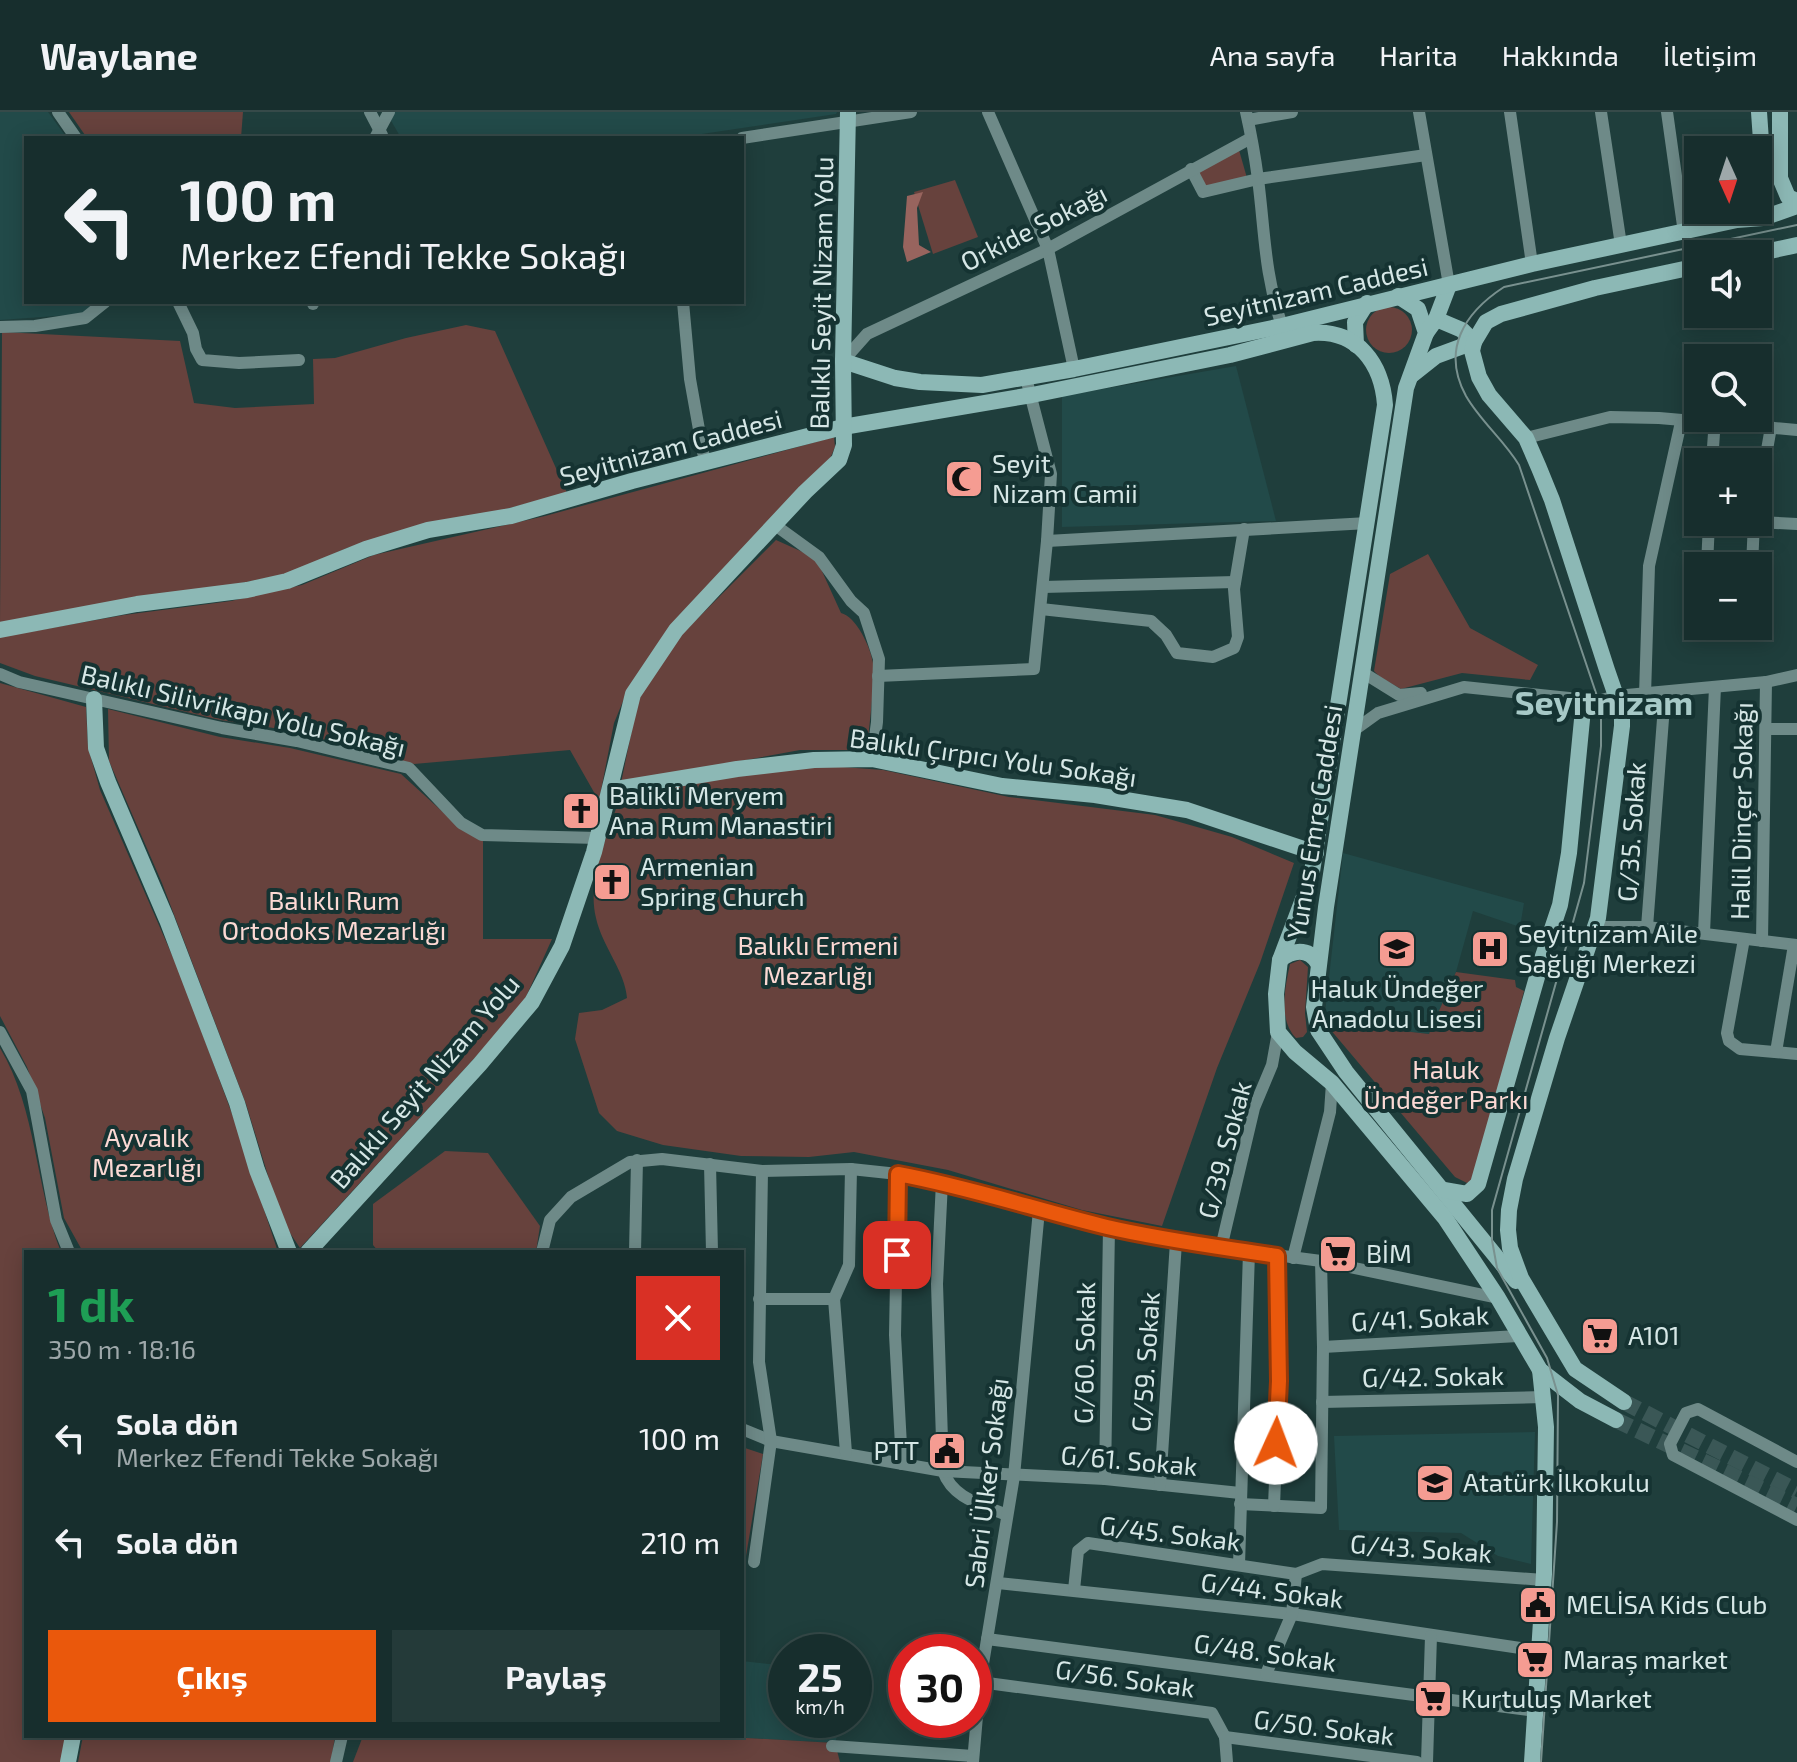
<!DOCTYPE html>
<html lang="tr">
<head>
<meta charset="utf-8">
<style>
	body { margin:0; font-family:"Exo 2",sans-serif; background:#243a39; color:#f1f3f6; height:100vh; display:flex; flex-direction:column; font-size:30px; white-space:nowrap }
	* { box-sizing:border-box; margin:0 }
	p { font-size:26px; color:#9ea8aa }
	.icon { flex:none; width:44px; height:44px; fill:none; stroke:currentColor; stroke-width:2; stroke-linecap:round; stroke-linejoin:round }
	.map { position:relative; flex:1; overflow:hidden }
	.sheet { position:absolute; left:24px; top:1138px; width:720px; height:488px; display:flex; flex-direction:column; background:#172e2d; border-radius:0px; box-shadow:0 4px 20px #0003,0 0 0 2px #364a49 }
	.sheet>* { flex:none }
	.hud { position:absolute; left:24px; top:24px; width:720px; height:168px; border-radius:0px; box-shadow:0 4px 20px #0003,0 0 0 2px #364a49; background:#172e2d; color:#f1f3f6; overflow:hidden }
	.needle { width:52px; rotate:177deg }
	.tools { position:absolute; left:1684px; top:24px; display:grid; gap:16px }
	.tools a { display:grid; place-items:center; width:88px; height:88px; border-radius:0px; background:#172e2d; box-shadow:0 4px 20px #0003,0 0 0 2px #364a49; font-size:40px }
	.speed { position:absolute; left:768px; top:1522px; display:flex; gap:16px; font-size:40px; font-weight:700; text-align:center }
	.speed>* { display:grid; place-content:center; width:104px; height:104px; border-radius:50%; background:#172e2d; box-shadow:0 4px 20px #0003,0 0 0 2px #364a49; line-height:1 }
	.speed small { font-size:20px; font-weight:400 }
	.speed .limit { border:12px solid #d22; background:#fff; color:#111 }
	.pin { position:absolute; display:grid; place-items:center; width:68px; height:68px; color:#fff; margin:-34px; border-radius:16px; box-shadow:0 4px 12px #0006 }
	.me { position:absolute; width:88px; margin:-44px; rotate:2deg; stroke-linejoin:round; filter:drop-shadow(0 0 6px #0008) }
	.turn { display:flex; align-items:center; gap:28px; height:168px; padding:0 24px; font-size:36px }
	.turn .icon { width:104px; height:104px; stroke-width:2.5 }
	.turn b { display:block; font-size:56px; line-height:68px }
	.round { display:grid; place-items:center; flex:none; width:84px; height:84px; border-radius:0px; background:#243a39 }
	.headline { display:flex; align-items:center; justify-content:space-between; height:136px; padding:0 24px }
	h1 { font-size:48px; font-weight:700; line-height:60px; color:#1e9e55 }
	.action { display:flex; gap:16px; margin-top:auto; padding:16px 24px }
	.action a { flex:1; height:92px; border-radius:0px; background:#ea580c; color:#fff; font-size:32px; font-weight:700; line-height:92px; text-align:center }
	.action a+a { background:#243a39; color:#f1f3f6 }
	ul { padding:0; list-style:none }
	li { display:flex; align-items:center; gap:24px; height:104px; padding:0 24px }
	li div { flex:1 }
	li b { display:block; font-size:30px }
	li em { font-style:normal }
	header { display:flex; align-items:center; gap:48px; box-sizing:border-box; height:112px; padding:0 40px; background:#172e2d; border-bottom:2px solid #364a49 }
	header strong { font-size:38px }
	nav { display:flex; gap:44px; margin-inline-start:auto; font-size:28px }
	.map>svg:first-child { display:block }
</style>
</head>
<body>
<header>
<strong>Waylane</strong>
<nav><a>Ana sayfa</a><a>Harita</a><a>Hakkında</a><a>İletişim</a></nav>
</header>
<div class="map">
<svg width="1797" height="1650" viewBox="0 0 1797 1650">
	<rect width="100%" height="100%" fill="#1f3e3c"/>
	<!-- built -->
	<g fill="#224a49">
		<polygon points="0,0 48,0 67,26 26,26 26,190 97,190 83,202 0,208"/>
		<polygon points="386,0 837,0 836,2 675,26 401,26"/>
		<polygon points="1236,254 1276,409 1062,415 1062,284"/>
		<polygon points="1343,741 1524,791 1520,815 1473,799 1456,860 1430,922 1324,910"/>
		<polygon points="1535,1320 1531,1452 1498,1444 1461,1421 1339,1418 1334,1324"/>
		<polygon points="742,1549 786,1554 786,1608 842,1608 835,1631 712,1624 742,1624"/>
	</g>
	<!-- green -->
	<g fill="#67423d">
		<polygon points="69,0 243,0 241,26 87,26"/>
		<polygon points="1239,38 1247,66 1207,76 1198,60"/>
		<polygon points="955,68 978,125 933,142 914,80"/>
		<circle cx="1389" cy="218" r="23"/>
		<polygon points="466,213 495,219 567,381 480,404 398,420 347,436 291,461 242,471 0,511 2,220 180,229 194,291 235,296 314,292 313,247 335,246 406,226"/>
		<polygon points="834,325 835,335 829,349 628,577 614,611 599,689 570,638 414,652 293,619 220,608 35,564 0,551 0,525 124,503 231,489 302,473 374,443 545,404"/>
		<path d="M776,428L816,446L841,501C856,504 871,536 873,551C875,575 869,613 867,638H800L621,671L639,583L681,523Z"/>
		<polygon points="1428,442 1470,516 1538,553 1530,568 1462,561 1401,577 1380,565 1374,559 1390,462"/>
		<polygon points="0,571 86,595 88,635 100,678 182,866 235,1010 278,1140 83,1140 64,1106 45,1006 27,955 0,904"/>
		<polygon points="108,597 220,625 290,636 401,662 456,712 483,728 483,827 552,827 525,887 493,926 300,1136 282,1109 246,992 162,771 109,649"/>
		<path d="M829,654L883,658L1009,685L1155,703L1232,725L1294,751L1260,851L1217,956L1162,1114L1082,1098L948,1058L854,1040L809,1045L741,1044L663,1033L617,1019L599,1001L575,927L579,901L602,898L627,886C625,859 602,834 596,806C586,766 610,719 621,681L744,658Z"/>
		<path d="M1300,848L1308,855L1305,901L1307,920L1303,925L1296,926C1278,908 1285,875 1290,852Z"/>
		<polygon points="1456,860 1515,868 1516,875 1524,879 1475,1066 1467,1071 1455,1065 1324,910 1429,922"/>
		<path d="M0,936C37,998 35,1074 61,1140H26V1624H66L61,1650H0Z"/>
		<polygon points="445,1039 488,1041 540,1114 536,1140 379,1140 373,1133 373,1092"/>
		<polygon points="742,1335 763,1342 742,1468"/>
		<polygon points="83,1624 335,1624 331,1650 78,1650"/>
		<polygon points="363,1624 712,1624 835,1631 840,1650 353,1650"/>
	</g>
	<!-- forest -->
	<polygon fill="#98645e" points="923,80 917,96 919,133 931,140 907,150 903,135 907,84"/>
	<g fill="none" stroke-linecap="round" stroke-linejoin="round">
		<!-- secondary-tunnel -->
		<g stroke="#3a5756" stroke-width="16" stroke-dasharray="16 8" stroke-linecap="butt">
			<polyline points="1624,1290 1797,1379"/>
			<polyline points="1616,1308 1797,1394"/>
		</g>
		<!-- street -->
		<g stroke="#6e8a88" stroke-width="12">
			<polyline points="58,0 76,26"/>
			<polyline points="370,0 382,23"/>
			<polyline points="988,0 1048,137 1074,257"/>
			<path d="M1246,0C1251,22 1255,45 1258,67C1265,121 1264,160 1282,214"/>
			<polyline points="1419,0 1449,173"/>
			<polyline points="1510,0 1532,152"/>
			<polyline points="1601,0 1621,133"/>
			<polyline points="1667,0 1684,121"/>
			<polyline points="1248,8 1292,0"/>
			<polyline points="375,26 389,0"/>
			<polyline points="742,26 911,0"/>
			<polyline points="1191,57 1203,80 1258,67 1426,43"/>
			<polyline points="178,190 193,221 196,237 202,248 239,251 299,248"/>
			<polyline points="683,190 690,267 705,351"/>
			<polyline points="313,192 313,190"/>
			<polyline points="0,215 35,214 85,206 105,190"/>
			<polyline points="843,249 867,222 1044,139 1251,26"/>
			<polyline points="1526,326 1610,305 1659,306 1797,318"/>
			<polyline points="1712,350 1714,321"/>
			<polyline points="1758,389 1771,315"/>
			<polyline points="1758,410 1797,412"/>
			<polyline points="775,413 819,445 851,489 864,501 879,547 877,610 872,647"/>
			<polyline points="1047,429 1368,411"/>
			<polyline points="1707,454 1709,410"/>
			<polyline points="1752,454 1754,410"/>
			<polyline points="1043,475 1235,470"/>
			<polyline points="1041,497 1151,509 1166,523 1177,541 1213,545 1234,536 1238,525 1234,477 1244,417"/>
			<polyline points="1362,560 1399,583 1421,581"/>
			<polyline points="0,562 19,570 222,616 297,629 409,656 461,711 482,723 598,726"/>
			<polyline points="878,564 1034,557 1047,429 1051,362 1026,266"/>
			<polyline points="1645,583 1649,454 1681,310"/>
			<polyline points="1766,617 1797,617"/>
			<polyline points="1353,619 1378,601 1464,575 1598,589 1616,584 1766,570 1797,563"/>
			<polyline points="1595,815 1647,815 1797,833"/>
			<polyline points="1647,815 1665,581"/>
			<polyline points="1704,821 1715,575"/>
			<polyline points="1744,827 1727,921 1729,929 1740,937 1797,942"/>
			<polyline points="1762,829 1766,570"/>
			<polyline points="0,920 32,979 56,1108 69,1140"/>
			<polyline points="1776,940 1794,833"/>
			<polyline points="710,1052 712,1140"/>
			<polyline points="898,1062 895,1223 902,1352"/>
			<path d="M942,1070L937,1172L943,1359C953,1387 981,1392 1007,1403"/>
			<polyline points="1221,1136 1254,996 1272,953 1278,920"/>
			<polyline points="542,1140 550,1108 571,1085 630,1050 662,1047 762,1059 851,1057 898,1062 942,1070 1039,1098 1176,1130 1321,1149 1498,1186"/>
			<polyline points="635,1140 637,1048"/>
			<polyline points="1293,1146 1330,1000 1332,971"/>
			<polyline points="759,1187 834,1187"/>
			<polyline points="1323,1235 1518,1224"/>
			<polyline points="1322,1290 1544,1285"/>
			<polyline points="742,1317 771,1329 943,1359 1105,1367 1240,1381"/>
			<polyline points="846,1341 834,1187 849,1153 851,1057"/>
			<polyline points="1797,1350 1698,1297 1686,1301 1670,1332 1673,1343 1797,1408"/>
			<polyline points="1105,1367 1109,1115"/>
			<polyline points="1160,1373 1176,1130"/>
			<polyline points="1240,1392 1321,1396 1323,1235 1321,1149"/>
			<polyline points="1274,1394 1279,1269 1277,1144"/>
			<polyline points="754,1450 771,1329 759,1250 762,1059"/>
			<polyline points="1239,1453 1249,1140"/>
			<polyline points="1296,1462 1322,1452 1544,1468"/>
			<polyline points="998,1471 1292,1502 1540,1539"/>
			<polyline points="1074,1478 1078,1439 1088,1431 1296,1462"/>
			<polyline points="987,1527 1536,1599"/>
			<polyline points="1266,1562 1292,1502 1296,1462"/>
			<polyline points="980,1570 1212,1601 1225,1625 1227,1650"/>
			<polyline points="1225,1625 1417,1650"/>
			<polyline points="832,1634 973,1644"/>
			<polyline points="336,1650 342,1624"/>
			<polyline points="973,1650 980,1570 1014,1364 1039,1098"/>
			<polyline points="1427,1650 1431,1524"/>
		</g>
		<!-- secondary -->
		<g stroke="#8cb8b5" stroke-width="16">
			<polyline points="1780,0 1780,66 1788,85 1797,89"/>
			<polyline points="1758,57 1762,43 1759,0"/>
			<polyline points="1756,142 1797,133"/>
			<polyline points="1398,184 1418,197 1426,221 1406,276 1326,795 1314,895 1318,918 1346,960 1516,1169"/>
			<polyline points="1436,207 1462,218 1474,230"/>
			<polyline points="1426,221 1436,207 1449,173"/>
			<polyline points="1356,233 1355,210 1367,191"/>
			<polyline points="843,249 895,266 920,270 982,273 1074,257 1282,214 1532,152 1737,108 1763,106 1797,94"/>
			<polyline points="1412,263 1436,244 1474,230"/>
			<path d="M0,518L137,492L247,478L287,469L366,437L428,418L511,404L632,369L843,315L1032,283L1230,243L1313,221C1358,218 1382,252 1385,293L1311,766L1280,848L1276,882L1278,920L1295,940L1332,971L1445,1106L1498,1186L1540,1258L1580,1289L1616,1308"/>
			<polyline points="94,587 96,636 108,670 167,808 237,991 257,1058 289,1140"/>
			<polyline points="610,678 737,657 814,648 872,647 1002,674 1095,683 1187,698 1316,741"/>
			<path d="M1280,848C1292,838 1308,835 1318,851"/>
			<polyline points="1444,1078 1467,1082 1478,1072 1543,844 1560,793 1569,741 1584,587"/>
			<polyline points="308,1140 480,952 532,890 562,834 594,740 633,582 676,518 805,380 839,348 844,333 843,249 848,0"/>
			<polyline points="1624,1290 1575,1257 1521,1166 1510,1136 1508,1118 1509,1098 1515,1067 1557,926 1598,806 1622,614 1622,590 1616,584 1607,558 1552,388 1539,356 1526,326 1489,283 1479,265 1472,239 1474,230 1486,210 1501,202 1595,176 1698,154"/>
			<polyline points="68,1650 73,1624"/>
			<polyline points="1532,1650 1544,1462 1546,1315 1540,1258"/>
		</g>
		<!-- tram -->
		<path stroke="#79918f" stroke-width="2" d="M1541,1650L1557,1410L1558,1283L1547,1246L1497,1156L1492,1128V1098L1584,771L1601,634V604L1596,581L1519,353C1504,328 1481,310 1466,284C1441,238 1464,201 1504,175L1797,113"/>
	</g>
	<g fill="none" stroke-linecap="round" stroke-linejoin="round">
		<defs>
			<path id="route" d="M897,1143L898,1062C969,1075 1037,1098 1107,1115C1163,1128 1220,1135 1277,1144L1279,1269L1276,1331"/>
		</defs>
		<!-- route casing -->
		<use href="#route" stroke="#983908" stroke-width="20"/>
		<!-- route -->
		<use href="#route" stroke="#ea580c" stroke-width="14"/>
	</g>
	<!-- icons -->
	<defs>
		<symbol id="mosque-square" viewBox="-11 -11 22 22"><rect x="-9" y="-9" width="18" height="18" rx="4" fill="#f59c92" stroke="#153332"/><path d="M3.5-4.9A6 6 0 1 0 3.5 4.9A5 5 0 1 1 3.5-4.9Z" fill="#111"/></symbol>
		<symbol id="church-square" viewBox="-11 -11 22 22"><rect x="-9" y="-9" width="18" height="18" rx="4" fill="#f59c92" stroke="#153332"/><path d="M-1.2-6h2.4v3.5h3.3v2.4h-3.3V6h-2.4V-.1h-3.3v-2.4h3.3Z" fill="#111"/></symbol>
		<symbol id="school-square" viewBox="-11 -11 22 22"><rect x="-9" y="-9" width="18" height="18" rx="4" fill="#f59c92" stroke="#153332"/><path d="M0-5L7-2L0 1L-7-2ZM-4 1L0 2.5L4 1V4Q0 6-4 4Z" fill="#111"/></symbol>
		<symbol id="hospital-square" viewBox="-11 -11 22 22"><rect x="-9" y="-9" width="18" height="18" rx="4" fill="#f59c92" stroke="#153332"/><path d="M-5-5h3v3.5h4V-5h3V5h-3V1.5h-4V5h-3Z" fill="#111"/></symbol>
		<symbol id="supermarket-square" viewBox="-11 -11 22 22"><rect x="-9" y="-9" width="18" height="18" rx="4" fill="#f59c92" stroke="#153332"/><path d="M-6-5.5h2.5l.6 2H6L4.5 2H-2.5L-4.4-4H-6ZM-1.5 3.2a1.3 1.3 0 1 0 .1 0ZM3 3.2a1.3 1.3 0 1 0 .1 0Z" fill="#111"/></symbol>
		<symbol id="civic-square" viewBox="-11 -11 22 22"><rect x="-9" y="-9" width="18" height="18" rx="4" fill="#f59c92" stroke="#153332"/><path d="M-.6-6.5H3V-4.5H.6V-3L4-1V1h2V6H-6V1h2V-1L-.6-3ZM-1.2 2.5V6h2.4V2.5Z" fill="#111"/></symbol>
	</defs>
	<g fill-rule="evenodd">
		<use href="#mosque-square" x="942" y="345" width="44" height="44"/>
		<use href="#church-square" x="559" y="677" width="44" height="44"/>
		<use href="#church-square" x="590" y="748" width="44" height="44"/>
		<use href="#school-square" x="1375" y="815" width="44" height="44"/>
		<use href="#hospital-square" x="1468" y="815" width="44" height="44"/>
		<use href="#supermarket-square" x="1316" y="1120" width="44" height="44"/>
		<use href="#supermarket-square" x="1578" y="1202" width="44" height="44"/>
		<use href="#civic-square" x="925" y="1317" width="44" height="44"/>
		<use href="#school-square" x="1413" y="1349" width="44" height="44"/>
		<use href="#civic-square" x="1516" y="1471" width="44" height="44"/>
		<use href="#supermarket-square" x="1513" y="1526" width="44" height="44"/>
		<use href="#supermarket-square" x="1411" y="1565" width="44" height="44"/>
	</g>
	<g text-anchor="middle" stroke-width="8" stroke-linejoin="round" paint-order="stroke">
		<!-- street labels -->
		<g font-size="26" fill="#d6e7e6" stroke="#153332">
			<text transform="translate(1034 116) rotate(-27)" y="9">Orkide Sokağı</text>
			<text transform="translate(1316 180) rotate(-13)" y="9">Seyitnizam Caddesi</text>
			<text transform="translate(822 181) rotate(-89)" y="9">Balıklı Seyit Nizam Yolu</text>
			<text transform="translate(671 336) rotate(-15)" y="9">Seyitnizam Caddesi</text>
			<text transform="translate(243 599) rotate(13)" y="9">Balıklı Silivrikapı Yolu Sokağı</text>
			<text transform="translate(993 646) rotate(8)" y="9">Balıklı Çırpıcı Yolu Sokağı</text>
			<text transform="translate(1742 699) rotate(-89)" y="9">Halil Dinçer Sokağı</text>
			<text transform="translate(1315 710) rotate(-81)" y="9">Yunus Emre Caddesi</text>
			<text transform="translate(1632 720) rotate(-86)" y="9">G/35. Sokak</text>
			<text transform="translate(425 970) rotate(-49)" y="9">Balıklı Seyit Nizam Yolu</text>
			<text transform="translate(1225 1038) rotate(-75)" y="9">G/39. Sokak</text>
			<text transform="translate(1420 1207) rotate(-3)" y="9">G/41. Sokak</text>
			<text transform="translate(1085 1241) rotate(-89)" y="9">G/60. Sokak</text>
			<text transform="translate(1146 1250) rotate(-86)" y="9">G/59. Sokak</text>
			<text transform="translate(1433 1265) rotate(-1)" y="9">G/42. Sokak</text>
			<text transform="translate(1129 1349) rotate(5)" y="9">G/61. Sokak</text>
			<text transform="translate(987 1371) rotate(-83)" y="9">Sabri Ülker Sokağı</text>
			<text transform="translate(1170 1422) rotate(7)" y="9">G/45. Sokak</text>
			<text transform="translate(1421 1437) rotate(4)" y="9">G/43. Sokak</text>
			<text transform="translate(1272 1479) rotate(7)" y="9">G/44. Sokak</text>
			<text transform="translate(1265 1541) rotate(8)" y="9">G/48. Sokak</text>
			<text transform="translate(1125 1567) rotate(8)" y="9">G/56. Sokak</text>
			<text transform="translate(1324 1616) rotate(7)" y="9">G/50. Sokak</text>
		</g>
		<!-- poi labels -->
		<g font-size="26" fill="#d6e7e6" stroke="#153332" text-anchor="start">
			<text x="992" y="361">Seyit<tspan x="992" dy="30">Nizam Camii</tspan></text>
			<text x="609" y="693">Balikli Meryem<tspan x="609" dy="30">Ana Rum Manastiri</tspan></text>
			<text x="640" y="764">Armenian<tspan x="640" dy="30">Spring Church</tspan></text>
			<text x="1518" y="831">Seyitnizam Aile<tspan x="1518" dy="30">Sağlığı Merkezi</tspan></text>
			<text x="1397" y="886" text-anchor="middle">Haluk Ündeğer<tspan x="1397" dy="30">Anadolu Lisesi</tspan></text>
			<text x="1366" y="1151">BİM</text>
			<text x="1628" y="1233">A101</text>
			<text x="919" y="1348" text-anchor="end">PTT</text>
			<text x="1463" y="1380">Atatürk İlkokulu</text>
			<text x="1566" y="1502">MELİSA Kids Club</text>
			<text x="1563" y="1557">Maraş market</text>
			<text x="1461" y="1596">Kurtuluş Market</text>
		</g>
		<!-- park labels -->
		<g font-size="26" fill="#fcd9d4" stroke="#153332">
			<text x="334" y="798">Balıklı Rum<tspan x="334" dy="30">Ortodoks Mezarlığı</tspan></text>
			<text x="818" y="843">Balıklı Ermeni<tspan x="818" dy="30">Mezarlığı</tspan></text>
			<text x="1446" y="967">Haluk<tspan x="1446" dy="30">Ündeğer Parkı</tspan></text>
			<text x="147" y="1035">Ayvalık<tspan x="147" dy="30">Mezarlığı</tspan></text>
		</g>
		<!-- district labels -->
		<g font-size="34" font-weight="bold" fill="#a7c9c7" stroke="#153332">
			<text x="1604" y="603">Seyitnizam</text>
		</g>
	</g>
</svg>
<div class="tools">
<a><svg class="needle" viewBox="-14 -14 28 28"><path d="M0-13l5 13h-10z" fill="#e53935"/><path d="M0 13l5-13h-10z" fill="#9ea8aa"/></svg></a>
<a><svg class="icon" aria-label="sound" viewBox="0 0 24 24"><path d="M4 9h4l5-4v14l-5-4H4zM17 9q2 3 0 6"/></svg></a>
<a><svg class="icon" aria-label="search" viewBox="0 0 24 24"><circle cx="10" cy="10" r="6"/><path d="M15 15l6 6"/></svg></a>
<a>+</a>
<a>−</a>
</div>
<div class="speed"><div>25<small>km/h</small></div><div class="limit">30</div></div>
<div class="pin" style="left:897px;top:1143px;background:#d93025"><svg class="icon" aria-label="arrive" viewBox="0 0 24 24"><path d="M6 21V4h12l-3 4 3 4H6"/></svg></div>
<svg class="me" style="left:1276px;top:1331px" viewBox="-20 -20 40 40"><circle r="19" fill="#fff"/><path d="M0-13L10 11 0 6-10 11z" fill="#ea580c"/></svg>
<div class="hud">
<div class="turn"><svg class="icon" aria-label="left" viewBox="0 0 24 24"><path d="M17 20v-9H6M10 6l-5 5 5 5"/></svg><div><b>100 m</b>Merkez Efendi Tekke Sokağı</div></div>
</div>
<section class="sheet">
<div class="headline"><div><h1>1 dk</h1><p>350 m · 18:16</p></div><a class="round" style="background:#d93025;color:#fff"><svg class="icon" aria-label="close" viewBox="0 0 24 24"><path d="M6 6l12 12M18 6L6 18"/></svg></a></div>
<ul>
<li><svg class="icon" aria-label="left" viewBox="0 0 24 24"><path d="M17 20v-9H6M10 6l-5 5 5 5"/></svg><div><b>Sola dön</b><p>Merkez Efendi Tekke Sokağı</p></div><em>100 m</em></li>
<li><svg class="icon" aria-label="left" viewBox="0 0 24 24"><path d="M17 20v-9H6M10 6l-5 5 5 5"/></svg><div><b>Sola dön</b></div><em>210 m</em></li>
</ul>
<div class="action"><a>Çıkış</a><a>Paylaş</a></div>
</section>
</div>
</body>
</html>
